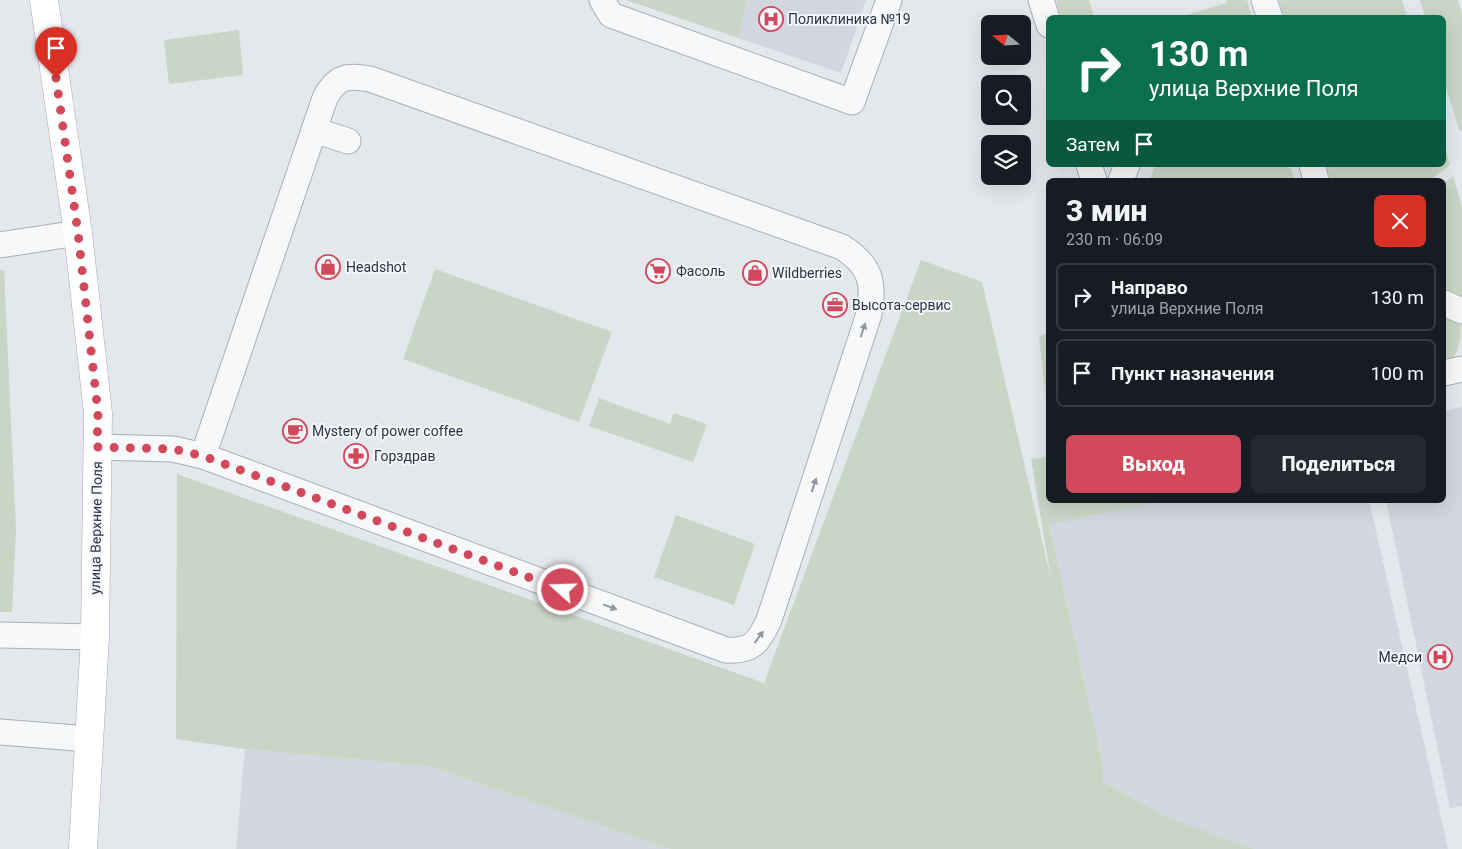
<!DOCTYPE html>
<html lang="ru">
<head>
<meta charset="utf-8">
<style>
	body { margin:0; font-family:Roboto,sans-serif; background:#242831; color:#f1f3f6; height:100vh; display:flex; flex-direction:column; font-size:19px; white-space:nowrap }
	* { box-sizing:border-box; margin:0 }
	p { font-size:16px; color:#9ea1a6 }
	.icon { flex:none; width:28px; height:28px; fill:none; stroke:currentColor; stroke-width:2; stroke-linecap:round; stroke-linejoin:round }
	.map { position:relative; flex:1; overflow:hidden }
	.side { position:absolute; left:1046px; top:178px; width:400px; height:325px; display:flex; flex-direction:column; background:#171b24; border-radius:8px; box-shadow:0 5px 20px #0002 }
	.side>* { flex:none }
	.hud { position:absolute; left:1046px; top:15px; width:400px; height:152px; border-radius:8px; box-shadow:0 5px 20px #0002; background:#0b6e4f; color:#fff; overflow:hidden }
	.needle { width:32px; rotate:288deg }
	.buttons { position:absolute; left:981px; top:15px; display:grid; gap:10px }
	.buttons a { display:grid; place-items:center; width:50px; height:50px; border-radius:8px; background:#171b24; box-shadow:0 5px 20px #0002; font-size:25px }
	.pin { position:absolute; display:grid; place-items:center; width:42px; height:42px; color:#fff; margin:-51px -21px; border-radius:50% 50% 50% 0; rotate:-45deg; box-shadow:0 0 5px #0007 }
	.pin .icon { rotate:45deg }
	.me { position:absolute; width:55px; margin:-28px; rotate:290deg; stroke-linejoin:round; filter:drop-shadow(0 0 4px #0008) }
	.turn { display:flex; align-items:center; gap:18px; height:105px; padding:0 20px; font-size:22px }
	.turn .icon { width:65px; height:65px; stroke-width:2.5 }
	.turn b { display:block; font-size:35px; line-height:42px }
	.then { display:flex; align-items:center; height:48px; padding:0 20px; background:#0003; gap:10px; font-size:19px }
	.round { display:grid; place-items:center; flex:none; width:52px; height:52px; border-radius:8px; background:#242831 }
	.head { display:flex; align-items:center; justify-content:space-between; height:85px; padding:0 20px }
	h1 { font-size:30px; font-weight:800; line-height:38px }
	.action { display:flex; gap:10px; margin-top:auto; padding:10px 20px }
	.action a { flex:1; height:58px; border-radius:8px; background:#d1495b; color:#fff; font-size:20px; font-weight:800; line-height:58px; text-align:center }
	.action a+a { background:#242831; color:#f1f3f6 }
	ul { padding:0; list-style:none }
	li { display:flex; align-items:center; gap:15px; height:68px; margin:0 10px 8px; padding:0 10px; border:2px solid #363941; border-radius:8px }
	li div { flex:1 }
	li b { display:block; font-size:19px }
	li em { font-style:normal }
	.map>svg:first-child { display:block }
</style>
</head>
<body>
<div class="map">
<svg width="1462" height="849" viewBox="0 0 1462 849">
	<rect width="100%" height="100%" fill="#e4e7ec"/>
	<!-- built -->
	<g fill="#d2d6de">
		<polygon points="626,0 866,0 841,73"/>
		<polygon points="1462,407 1462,806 1450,808 1386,500 1444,500 1444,411"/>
		<polygon points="1166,500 1369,500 1448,849 1254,849 1167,817 1103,782 1103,765 1049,524"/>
		<polygon points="245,749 429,766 670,849 236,849"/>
	</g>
	<!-- green -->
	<g fill="#c9d6c5">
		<polygon points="626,0 748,0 737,37"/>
		<polygon points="1056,0 1089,0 1094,17 1061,17"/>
		<polygon points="1226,0 1247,0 1252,17 1179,17 1227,3"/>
		<polygon points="1279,0 1402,0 1407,17 1284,17"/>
		<polygon points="1420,0 1458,0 1462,14 1462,132 1459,130 1444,80 1444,18 1425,17"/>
		<polygon points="239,30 243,75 169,84 164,40"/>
		<polygon points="1444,143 1450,165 1430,180 1331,180 1326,165 1444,165"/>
		<polygon points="1155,165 1284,165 1291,169 1295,180 1150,180"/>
		<polygon points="1453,176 1462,207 1462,296 1444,288 1444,183"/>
		<polygon points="921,260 982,282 1051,579 1031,459 1049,457 1049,500 1166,500 1049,524 1103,765 1103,782 1167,817 1254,849 670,849 429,766 245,749 176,739 177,474 764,683"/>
		<polygon points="435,269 612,332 579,422 403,359"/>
		<polygon points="0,270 4,270 16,530 12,612 0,612"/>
		<path d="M1444,314L1460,321C1462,335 1460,348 1452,360L1444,362Z"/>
		<polygon points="1049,333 1049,419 1048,419 1039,336"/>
		<polygon points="599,398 670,424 674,413 707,424 693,462 589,426"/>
		<polygon points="676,515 755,544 734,605 654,577"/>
	</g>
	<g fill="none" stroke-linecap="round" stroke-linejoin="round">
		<defs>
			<g id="minor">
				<polyline points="602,0 611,15 852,102 889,0"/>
				<polyline points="1041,0 1049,25"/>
				<polyline points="1264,0 1270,18"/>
				<polyline points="314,130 348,141"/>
				<polyline points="1089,165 1094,180"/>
				<polyline points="1312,165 1316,180"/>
				<polyline points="1121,180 1127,165"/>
				<polyline points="0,245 78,233"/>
				<polyline points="1444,303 1462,311"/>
				<polyline points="1444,373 1462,369"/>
				<path d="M97,447L173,449L203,456L726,650C752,652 759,642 769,620L869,314C875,282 870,265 842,247L370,79C347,75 337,76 325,98L203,456"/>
				<polyline points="0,635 95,637"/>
				<polyline points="0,732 89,739"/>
			</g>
			<polyline id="major" points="44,0 78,233 98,413 95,637 83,849"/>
		</defs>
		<!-- minor casing -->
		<use href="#minor" stroke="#a9aeb7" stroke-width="27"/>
		<!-- major casing -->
		<use href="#major" stroke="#a3abb8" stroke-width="29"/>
		<!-- minor -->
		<use href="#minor" stroke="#f7f8fa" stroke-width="25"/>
		<!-- major -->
		<use href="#major" stroke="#fff" stroke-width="28"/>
	</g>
	<!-- one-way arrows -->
	<defs><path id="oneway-solid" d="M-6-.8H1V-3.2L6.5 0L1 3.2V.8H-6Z" transform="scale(1.25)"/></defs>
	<g fill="#9196a0">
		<use href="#oneway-solid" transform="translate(863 330) rotate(-72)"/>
		<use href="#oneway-solid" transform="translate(814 485) rotate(-72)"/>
		<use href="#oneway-solid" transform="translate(610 607) rotate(20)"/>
		<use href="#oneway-solid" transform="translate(759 637) rotate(-54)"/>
	</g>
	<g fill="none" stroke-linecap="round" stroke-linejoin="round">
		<!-- route -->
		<polyline stroke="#d1495b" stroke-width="9" stroke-dasharray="0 16.2" points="56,78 78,233 98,413 97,447 173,449 203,456 563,590"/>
	</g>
	<!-- icons -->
	<defs>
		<symbol id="hospital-ring" viewBox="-11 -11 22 22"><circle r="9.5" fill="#f4f6f9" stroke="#d1495b" stroke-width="1.5"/><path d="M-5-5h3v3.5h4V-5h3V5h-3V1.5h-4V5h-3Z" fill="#d1495b"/></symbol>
		<symbol id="shop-ring" viewBox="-11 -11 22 22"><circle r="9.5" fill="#f4f6f9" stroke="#d1495b" stroke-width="1.5"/><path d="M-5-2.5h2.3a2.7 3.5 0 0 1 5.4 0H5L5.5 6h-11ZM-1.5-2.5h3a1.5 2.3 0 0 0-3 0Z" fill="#d1495b"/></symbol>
		<symbol id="supermarket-ring" viewBox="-11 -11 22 22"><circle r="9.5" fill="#f4f6f9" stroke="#d1495b" stroke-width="1.5"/><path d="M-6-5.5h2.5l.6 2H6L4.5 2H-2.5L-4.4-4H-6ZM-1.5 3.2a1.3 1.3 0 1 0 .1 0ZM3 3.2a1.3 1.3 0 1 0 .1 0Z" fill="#d1495b"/></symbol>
		<symbol id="office-ring" viewBox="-11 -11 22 22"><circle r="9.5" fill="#f4f6f9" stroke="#d1495b" stroke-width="1.5"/><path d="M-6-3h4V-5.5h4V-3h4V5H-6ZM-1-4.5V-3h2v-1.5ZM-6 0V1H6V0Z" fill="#d1495b"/></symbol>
		<symbol id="cafe-ring" viewBox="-11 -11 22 22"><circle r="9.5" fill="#f4f6f9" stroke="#d1495b" stroke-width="1.5"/><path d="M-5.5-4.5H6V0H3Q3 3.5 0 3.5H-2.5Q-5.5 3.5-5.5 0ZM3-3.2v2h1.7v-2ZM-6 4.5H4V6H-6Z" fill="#d1495b"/></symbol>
		<symbol id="pharmacy-ring" viewBox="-11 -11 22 22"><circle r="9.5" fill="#f4f6f9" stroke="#d1495b" stroke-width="1.5"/><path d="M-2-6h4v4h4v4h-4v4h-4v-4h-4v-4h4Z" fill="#d1495b"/></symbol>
	</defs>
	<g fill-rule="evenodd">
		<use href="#hospital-ring" x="757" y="5" width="28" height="28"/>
		<use href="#shop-ring" x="314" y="253" width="28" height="28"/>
		<use href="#supermarket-ring" x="644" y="257" width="28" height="28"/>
		<use href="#shop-ring" x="741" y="259" width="28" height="28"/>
		<use href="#office-ring" x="821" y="291" width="28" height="28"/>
		<use href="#cafe-ring" x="281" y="417" width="28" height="28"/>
		<use href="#pharmacy-ring" x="342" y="442" width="28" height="28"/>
		<use href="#hospital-ring" x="1426" y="643" width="28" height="28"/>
	</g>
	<g text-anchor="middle" stroke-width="4" stroke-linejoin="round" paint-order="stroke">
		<!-- poi labels -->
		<g font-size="14" fill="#2b3445" stroke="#f4f6f9" text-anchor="start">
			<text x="788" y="24">Поликлиника №19</text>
			<text x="346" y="272">Headshot</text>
			<text x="676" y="276">Фасоль</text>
			<text x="772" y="278">Wildberries</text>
			<text x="852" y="310">Высота-сервис</text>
			<text x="312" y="436">Mystery of power coffee</text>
			<text x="374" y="461">Горздрав</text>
			<text x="1422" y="662" text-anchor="end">Медси</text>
		</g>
		<!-- street labels -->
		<g font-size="14" fill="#2b3445" stroke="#f4f6f9">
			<text transform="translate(96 528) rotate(-89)" y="5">улица Верхние Поля</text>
		</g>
	</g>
</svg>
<div class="buttons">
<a><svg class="needle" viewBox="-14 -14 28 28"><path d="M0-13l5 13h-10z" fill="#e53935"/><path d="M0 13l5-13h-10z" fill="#9ea1a6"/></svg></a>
<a><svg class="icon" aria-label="search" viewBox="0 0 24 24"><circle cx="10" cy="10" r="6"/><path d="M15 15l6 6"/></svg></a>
<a><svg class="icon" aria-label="layers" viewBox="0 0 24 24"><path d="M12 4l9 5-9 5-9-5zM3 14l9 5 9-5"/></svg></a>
</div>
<div class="pin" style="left:56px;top:78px;background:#d93025"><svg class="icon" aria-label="arrive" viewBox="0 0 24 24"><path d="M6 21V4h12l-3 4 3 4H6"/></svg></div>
<svg class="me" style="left:563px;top:590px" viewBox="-20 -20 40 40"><circle r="17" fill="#d1495b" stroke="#fff" stroke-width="3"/><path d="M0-11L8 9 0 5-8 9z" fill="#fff"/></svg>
<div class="hud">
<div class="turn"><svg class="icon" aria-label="right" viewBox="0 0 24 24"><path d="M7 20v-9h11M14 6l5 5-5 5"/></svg><div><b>130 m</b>улица Верхние Поля</div></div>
<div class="then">Затем<svg class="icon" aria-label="arrive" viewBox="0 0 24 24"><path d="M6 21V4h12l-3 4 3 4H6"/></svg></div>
</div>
<section class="side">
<div class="head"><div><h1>3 мин</h1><p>230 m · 06:09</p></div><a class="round" style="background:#d93025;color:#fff"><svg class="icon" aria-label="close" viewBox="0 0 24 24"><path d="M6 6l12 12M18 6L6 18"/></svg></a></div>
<ul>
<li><svg class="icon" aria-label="right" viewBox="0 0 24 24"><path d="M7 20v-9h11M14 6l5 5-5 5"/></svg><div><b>Направо</b><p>улица Верхние Поля</p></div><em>130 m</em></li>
<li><svg class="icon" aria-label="arrive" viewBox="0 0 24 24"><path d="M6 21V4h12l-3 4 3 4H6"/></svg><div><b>Пункт назначения</b></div><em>100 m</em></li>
</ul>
<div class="action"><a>Выход</a><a>Поделиться</a></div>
</section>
</div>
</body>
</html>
